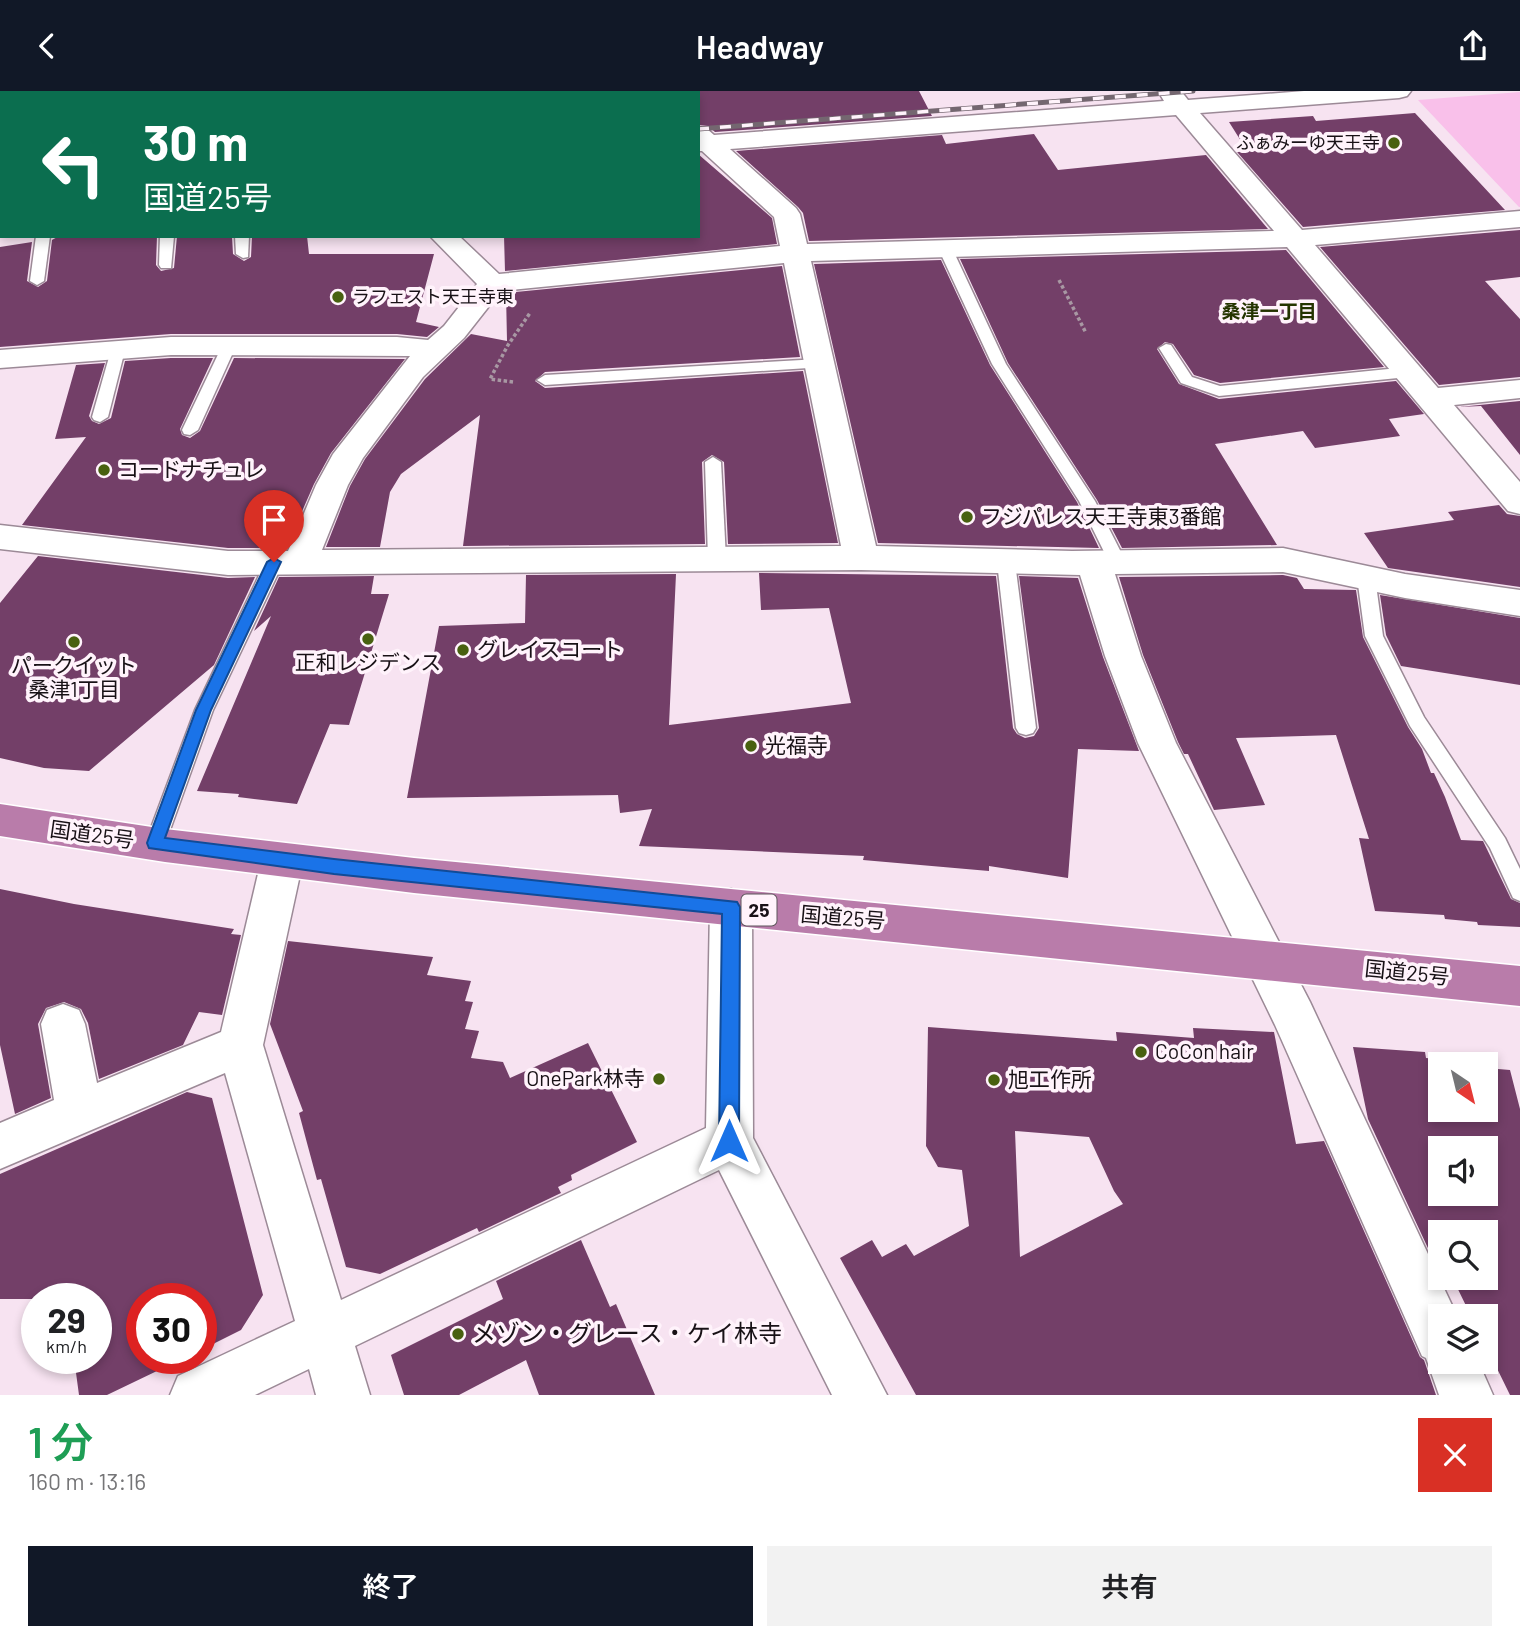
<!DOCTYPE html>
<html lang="ja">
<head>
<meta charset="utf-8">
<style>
	body { margin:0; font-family:Barlow,"Noto Sans JP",sans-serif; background:#f2f2f2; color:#202124; height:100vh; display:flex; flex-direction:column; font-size:26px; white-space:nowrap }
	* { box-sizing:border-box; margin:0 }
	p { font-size:23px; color:#757577 }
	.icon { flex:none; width:38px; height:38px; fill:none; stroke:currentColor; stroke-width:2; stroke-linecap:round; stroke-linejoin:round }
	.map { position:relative; height:1304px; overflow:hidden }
	.drawer { display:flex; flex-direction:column; background:#fff; flex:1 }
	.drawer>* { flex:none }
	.hud { position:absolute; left:0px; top:0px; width:700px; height:147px; box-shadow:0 4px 10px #0003; background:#0b6e4f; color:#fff; overflow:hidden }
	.needle { width:46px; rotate:145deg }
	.tools { position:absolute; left:1428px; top:961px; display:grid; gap:14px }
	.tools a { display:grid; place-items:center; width:70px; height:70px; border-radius:0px; background:#fff; box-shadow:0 4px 10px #0003; font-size:35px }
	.speed { position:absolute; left:21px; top:1192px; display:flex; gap:14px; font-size:35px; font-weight:700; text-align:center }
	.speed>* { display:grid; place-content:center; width:91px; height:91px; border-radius:50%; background:#fff; box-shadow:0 4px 10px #0003; line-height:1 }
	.speed small { font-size:18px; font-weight:400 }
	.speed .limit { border:10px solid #d22; background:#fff; color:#111 }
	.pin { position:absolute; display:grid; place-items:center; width:60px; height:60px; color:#fff; margin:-72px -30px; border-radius:50% 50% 50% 0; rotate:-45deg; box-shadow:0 0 7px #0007 }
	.pin .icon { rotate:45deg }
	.me { position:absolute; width:77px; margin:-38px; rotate:0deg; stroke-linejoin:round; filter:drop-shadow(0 0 5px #0008) }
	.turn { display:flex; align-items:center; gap:24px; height:147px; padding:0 28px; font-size:32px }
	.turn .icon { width:91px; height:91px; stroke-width:2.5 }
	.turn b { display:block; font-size:49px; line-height:60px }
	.round { display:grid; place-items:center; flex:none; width:74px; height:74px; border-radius:0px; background:#f2f2f2 }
	.summary { display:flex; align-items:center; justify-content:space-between; height:119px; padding:0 28px }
	h1 { font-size:42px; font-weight:600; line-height:52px; color:#1e9e55 }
	.primary-button { display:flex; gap:14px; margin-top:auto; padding:14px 28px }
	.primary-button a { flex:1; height:80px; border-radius:0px; background:#111827; color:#fff; font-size:28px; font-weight:600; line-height:80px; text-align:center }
	.primary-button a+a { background:#f2f2f2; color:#202124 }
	header { display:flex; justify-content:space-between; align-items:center; height:91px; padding:0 28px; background:#111827; color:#fff; font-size:32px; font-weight:600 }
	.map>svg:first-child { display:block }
</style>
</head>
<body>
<header><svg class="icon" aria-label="back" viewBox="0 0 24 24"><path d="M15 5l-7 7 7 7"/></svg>Headway<svg class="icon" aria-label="share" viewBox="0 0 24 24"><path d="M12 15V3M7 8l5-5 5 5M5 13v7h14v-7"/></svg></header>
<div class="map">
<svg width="1520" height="1304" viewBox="0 0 1520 1304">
	<rect width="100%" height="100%" fill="#f7e3f1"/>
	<!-- green -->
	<polygon fill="#f9c0ea" points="1520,1 1520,116 1519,116 1418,9"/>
	<!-- building -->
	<g fill="#733f68" fill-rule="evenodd">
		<polygon points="698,0 919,0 932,25 715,41 708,35 698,34"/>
		<polygon points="1415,22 1505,119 1303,136 1237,61 1246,58 1229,31 1313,25 1316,30"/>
		<polygon points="1034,43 1058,79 1206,64 1268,138 809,150 803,122 798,116 736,60 942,44 946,53"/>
		<polygon points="698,63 772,127 777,153 505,180 504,145 698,145"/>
		<polygon points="1520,139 1520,186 1485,190 1520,228 1520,286 1439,294 1320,156"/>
		<polygon points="59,145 157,145 156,174 161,180 174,177 177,145 232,145 233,163 244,170 251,166 252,145 307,145 309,163 434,163 416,231 439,236 427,246 397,243 171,243 0,256 0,156 32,151 27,190 38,196 47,190 52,149"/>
		<polygon points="1286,159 1384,276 1220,292 1194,284 1173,253 1165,251 1157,258 1179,293 1219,308 1396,290 1424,323 1389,328 1400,345 1315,357 1303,340 1215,353 1277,454 1122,457 1097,409 1008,272 960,168"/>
		<polygon points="941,169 990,274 1077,411 1099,457 878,452 814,173"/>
		<polygon points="782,175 800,266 545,281 535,290 545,297 803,280 838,452 728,453 724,371 712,364 702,371 705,453 463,455 480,324 401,383 390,401 380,456 326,456 350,395 365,368 425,288 471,243 507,250 506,202"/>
		<polygon points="171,267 213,267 180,338 182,344 190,347 200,340 234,267 405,268 331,362 314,393 286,457 228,457 22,434 86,346 55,348 76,274 105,272 89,325 92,330 99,333 111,327 125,270"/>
		<polygon points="1520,310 1520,364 1481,315 1459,316"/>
		<polygon points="1499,414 1507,423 1520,425 1520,496 1388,477 1364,442 1454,429 1448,421"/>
		<polygon points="38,465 228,487 255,486 214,574 89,680 44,677 0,667 0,512"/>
		<polygon points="759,482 996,485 1013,637 1017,643 1025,647 1034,645 1039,637 1019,485 1078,487 1103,566 1139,660 1078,658 1068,787 989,775 989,780 863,769 864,765 639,755 652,718 620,722 618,704 407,707 439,535 525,532 526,484 676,483 669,634 851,612 829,517 761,519"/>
		<polygon points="1283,484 1297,487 1304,498 1356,499 1363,546 1408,636 1422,658 1431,682 1434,682 1445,706 1461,749 1483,750 1511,808 1520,812 1520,836 1478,834 1477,831 1445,828 1444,824 1375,820 1359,747 1369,748 1336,644 1236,647 1265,714 1214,719 1188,663 1184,663 1178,651 1143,564 1119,486"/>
		<polygon points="374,485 371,503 389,503 349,634 330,633 297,713 238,706 239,703 197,700 271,525 254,540 279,486"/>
		<polygon points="1380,504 1520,527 1520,594 1401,575 1386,544"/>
		<polygon points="0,798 74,813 234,838 231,843 241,844 222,924 199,921 183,954 99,988 88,932 81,918 64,911 46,917 38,933 51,1007 15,1023 0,954"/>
		<polygon points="288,850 433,866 427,884 471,890 465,910 473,911 465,938 479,940 471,967 503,971 510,987 588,952 637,1051 571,1084 572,1089 558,1096 561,1102 479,1141 477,1137 380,1183 346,1176 321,1088 317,1089 307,1052 299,1022 303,1020 270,933"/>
		<path d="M928,936L1117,950L1116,941L1194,947L1193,937L1274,941L1296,1053L1324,1050L1420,1266L1424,1269L1436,1304H916L840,1167L872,1149L882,1166L906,1153L914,1165L969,1135L962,1079L938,1076L926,1055ZM1015,1040L1089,1046L1114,1100L1123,1113L1020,1166Z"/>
		<path d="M1353,956L1425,961L1426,967L1475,972L1440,973V1018H1486V977L1510,979L1520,1018V1304H1510L1486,1255V1225H1471L1452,1186H1486V1141H1440V1183L1368,1028ZM1440,1057H1486V1102H1440Z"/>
		<polygon points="187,1001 212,1007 263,1204 241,1239 201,1259 201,1208 142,1208 142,1267 184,1267 107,1304 79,1304 74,1267 96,1267 96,1208 0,1208 0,1083"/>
		<polygon points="581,1149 610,1216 616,1213 655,1304 539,1304 526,1269 459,1304 404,1304 391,1264 503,1208 496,1190"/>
	</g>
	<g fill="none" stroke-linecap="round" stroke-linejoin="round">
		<defs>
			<g id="lane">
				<polygon points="36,145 50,145 44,190 37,194 30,190"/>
				<polygon points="160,145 174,145 171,177 161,177 159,174"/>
				<polygon points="235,145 249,145 248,166 243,167 236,163"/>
				<polygon points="945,153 952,157 1006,273 1095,410 1126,471 1123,475 1111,475 1079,410 992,273 938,157"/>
				<polygon points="229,251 236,255 198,339 190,344 184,343 182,339 222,255"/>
				<polygon points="1166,253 1171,254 1192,286 1220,295 1408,276 1416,281 1408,286 1219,305 1181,292 1159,257"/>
				<polygon points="118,255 125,259 108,326 100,331 94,329 92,326 111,259"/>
				<polygon points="819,268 826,273 824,276 545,294 537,289 545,284"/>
				<polygon points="713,366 721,371 726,468 717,474 708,468 705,371"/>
				<polygon points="1006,465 1015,471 1036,637 1033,642 1026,644 1019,642 1016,637 997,471"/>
				<polygon points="274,466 283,472 213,619 165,753 162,759 155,761 148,759 145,753 195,619 265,472"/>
				<polygon points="1366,480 1375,486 1383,545 1424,626 1505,747 1520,778 1520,810 1513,807 1490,757 1410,635 1365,545 1357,486"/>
			</g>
			<g id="street">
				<polygon points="322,0 346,0 347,2 323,2"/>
				<polygon points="634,0 659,0 660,2 635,2"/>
				<path d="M1158,0H1181L1188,9L1304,0H1411L1407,5L1399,7L1200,22L1302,139L1520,120V136L1315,154L1438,297L1520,289V307L1454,314L1520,391V423L1508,420L1287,156L811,170L876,455L1072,460L1283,457L1405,483L1520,499V525L1405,507L1283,481L1115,483L1141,565L1176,652L1310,911L1457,1225H1440V1270H1478L1493,1304H1439L1426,1267L1422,1265L1275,934L1138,652L1105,565L1080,484L861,479L228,484L0,458V434L228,460H288L316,394L333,363L410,265L171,264L0,277V259L171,246H397L428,249L444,235L477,193L430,145H459L499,183L780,155L774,126L702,60H698V36L707,38L714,44L1164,10ZM1176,24L1274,140L807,153L800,123L796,117L730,58ZM784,172L841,455L322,459L348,394L363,367L423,286L464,247L501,200Z"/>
				<polygon points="0,125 2,125 0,142"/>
				<polygon points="282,753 297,758 303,770 263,954 341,1209 706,1037 710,816 716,803 731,798 746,803 752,816 753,1047 887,1304 832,1304 719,1079 355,1255 370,1304 316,1304 309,1278 255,1304 170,1304 178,1285 295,1230 225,982 0,1078 0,1032 54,1009 41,933 47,919 63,913 79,919 85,933 97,992 221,941 261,770 267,758"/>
			</g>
			<g id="highway">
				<polygon points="0,0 34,0 2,2 2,8"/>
				<polygon points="190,0 228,0 189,2"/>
				<polygon points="0,713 165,738 414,767 1520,875 1520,915 414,802 165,771 0,745"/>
			</g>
		</defs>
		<!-- lane casing -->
		<use href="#lane" stroke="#9c8a97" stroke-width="3"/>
		<!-- street casing -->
		<use href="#street" stroke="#9c8a97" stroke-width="3"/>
		<!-- highway casing -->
		<use href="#highway" stroke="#fff" stroke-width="3"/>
		<!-- path -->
		<g stroke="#a898a3" stroke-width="3.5" stroke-dasharray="3.5 2.5" stroke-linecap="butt">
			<polyline points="1059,189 1086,242"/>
			<polyline points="513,291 490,288 508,254 530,222"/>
		</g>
		<!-- lane -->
		<use href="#lane" fill="#fff" fill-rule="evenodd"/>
		<!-- street -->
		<use href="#street" fill="#fff" fill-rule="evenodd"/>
		<!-- highway -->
		<use href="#highway" fill="#b97caa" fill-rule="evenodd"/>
		<defs>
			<polyline id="rail" points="698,38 1193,0"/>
		</defs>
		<!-- rail casing -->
		<use href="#rail" stroke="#746770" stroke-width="5"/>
		<!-- rail -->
		<use href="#rail" stroke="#fff3fb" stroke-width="3.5" stroke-dasharray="11" stroke-linecap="butt"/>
	</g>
	<!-- route -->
	<polygon fill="#1a73e8" stroke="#114b97" stroke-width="2" points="274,467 281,471 211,619 165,747 334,768 737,811 740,816 739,1050 736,1056 729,1059 722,1056 719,1050 722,823 334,783 149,757 147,752 196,619 267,471"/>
	<!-- markers -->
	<g fill="#486110" stroke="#fff3fb" stroke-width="2.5">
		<circle cx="1394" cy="52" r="7"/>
		<circle cx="338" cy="206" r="7"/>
		<circle cx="104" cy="379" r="7"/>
		<circle cx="967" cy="426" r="7"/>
		<circle cx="368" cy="548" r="7"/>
		<circle cx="74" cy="551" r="7"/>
		<circle cx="463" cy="559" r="7"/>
		<circle cx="751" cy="655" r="7"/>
		<circle cx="1141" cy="961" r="7"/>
		<circle cx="659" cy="988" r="7"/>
		<circle cx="994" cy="989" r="7"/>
		<circle cx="458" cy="1243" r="7"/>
	</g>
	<g text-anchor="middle" stroke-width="7" stroke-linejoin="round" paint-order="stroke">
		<!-- far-poi labels -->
		<g font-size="18" fill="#181116" stroke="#fff3fb" text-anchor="end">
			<text x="1380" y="58">ふぁみーゆ天王寺</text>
			<text x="352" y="212" text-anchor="start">ラフェスト天王寺東</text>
		</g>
		<!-- far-neighbourhood labels -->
		<g font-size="19" font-weight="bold" fill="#243400" stroke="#fff3fb">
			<text x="1269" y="227">桑津一丁目</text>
		</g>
		<!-- shield labels -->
		<rect fill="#fff3fb" stroke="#5d555b" stroke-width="2" x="741.5" y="803.5" width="35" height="31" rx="5"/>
		<g font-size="19" font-weight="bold" fill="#181116">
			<text x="759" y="826">25</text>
		</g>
		<!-- poi labels -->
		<g font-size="21" fill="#181116" stroke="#fff3fb" text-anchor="start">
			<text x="118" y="386">コードナチュレ</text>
			<text x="981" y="433">フジパレス天王寺東3番館</text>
			<text x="477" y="566">グレイスコート</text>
			<text x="368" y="579" text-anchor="middle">正和レジデンス</text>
			<text x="74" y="582" text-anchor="middle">パークイット<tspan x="74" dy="24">桑津1丁目</tspan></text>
			<text x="765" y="662">光福寺</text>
			<text x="1155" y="968">CoCon hair</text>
			<text x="645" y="995" text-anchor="end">OnePark林寺</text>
			<text x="1008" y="996">旭工作所</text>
		</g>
		<!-- street labels -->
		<g font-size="21" fill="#181116" stroke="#fff3fb">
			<text transform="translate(92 744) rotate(8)" y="7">国道25号</text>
			<text transform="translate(843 827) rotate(5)" y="7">国道25号</text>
			<text transform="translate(1407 882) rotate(6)" y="7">国道25号</text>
		</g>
		<!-- near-poi labels -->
		<g font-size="24" fill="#181116" stroke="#fff3fb" text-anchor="start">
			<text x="472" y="1251">メゾン・グレース・ケイ林寺</text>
		</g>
	</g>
</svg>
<div class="tools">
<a><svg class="needle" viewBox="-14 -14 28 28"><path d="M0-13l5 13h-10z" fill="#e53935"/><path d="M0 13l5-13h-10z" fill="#757577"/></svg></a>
<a><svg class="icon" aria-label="sound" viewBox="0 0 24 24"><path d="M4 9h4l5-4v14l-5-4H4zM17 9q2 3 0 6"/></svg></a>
<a><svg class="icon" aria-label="search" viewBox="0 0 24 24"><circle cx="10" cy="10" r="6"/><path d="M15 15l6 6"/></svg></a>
<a><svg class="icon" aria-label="layers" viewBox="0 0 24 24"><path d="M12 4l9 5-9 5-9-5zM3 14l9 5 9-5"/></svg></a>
</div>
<div class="speed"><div>29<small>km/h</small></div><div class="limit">30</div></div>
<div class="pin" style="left:274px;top:471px;background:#d93025"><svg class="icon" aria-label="arrive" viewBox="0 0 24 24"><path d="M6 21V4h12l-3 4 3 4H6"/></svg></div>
<svg class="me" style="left:729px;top:1050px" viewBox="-20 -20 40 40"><path d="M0-17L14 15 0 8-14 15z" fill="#1a73e8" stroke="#fff" stroke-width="4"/></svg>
<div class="hud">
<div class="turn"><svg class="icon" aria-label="left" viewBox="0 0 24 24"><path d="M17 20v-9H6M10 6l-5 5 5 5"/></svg><div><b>30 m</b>国道25号</div></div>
</div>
</div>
<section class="drawer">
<div class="summary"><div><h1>1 分</h1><p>160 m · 13:16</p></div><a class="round" style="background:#d93025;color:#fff"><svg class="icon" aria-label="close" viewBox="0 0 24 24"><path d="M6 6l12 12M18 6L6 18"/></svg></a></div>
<div class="primary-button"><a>終了</a><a>共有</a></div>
</section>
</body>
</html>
